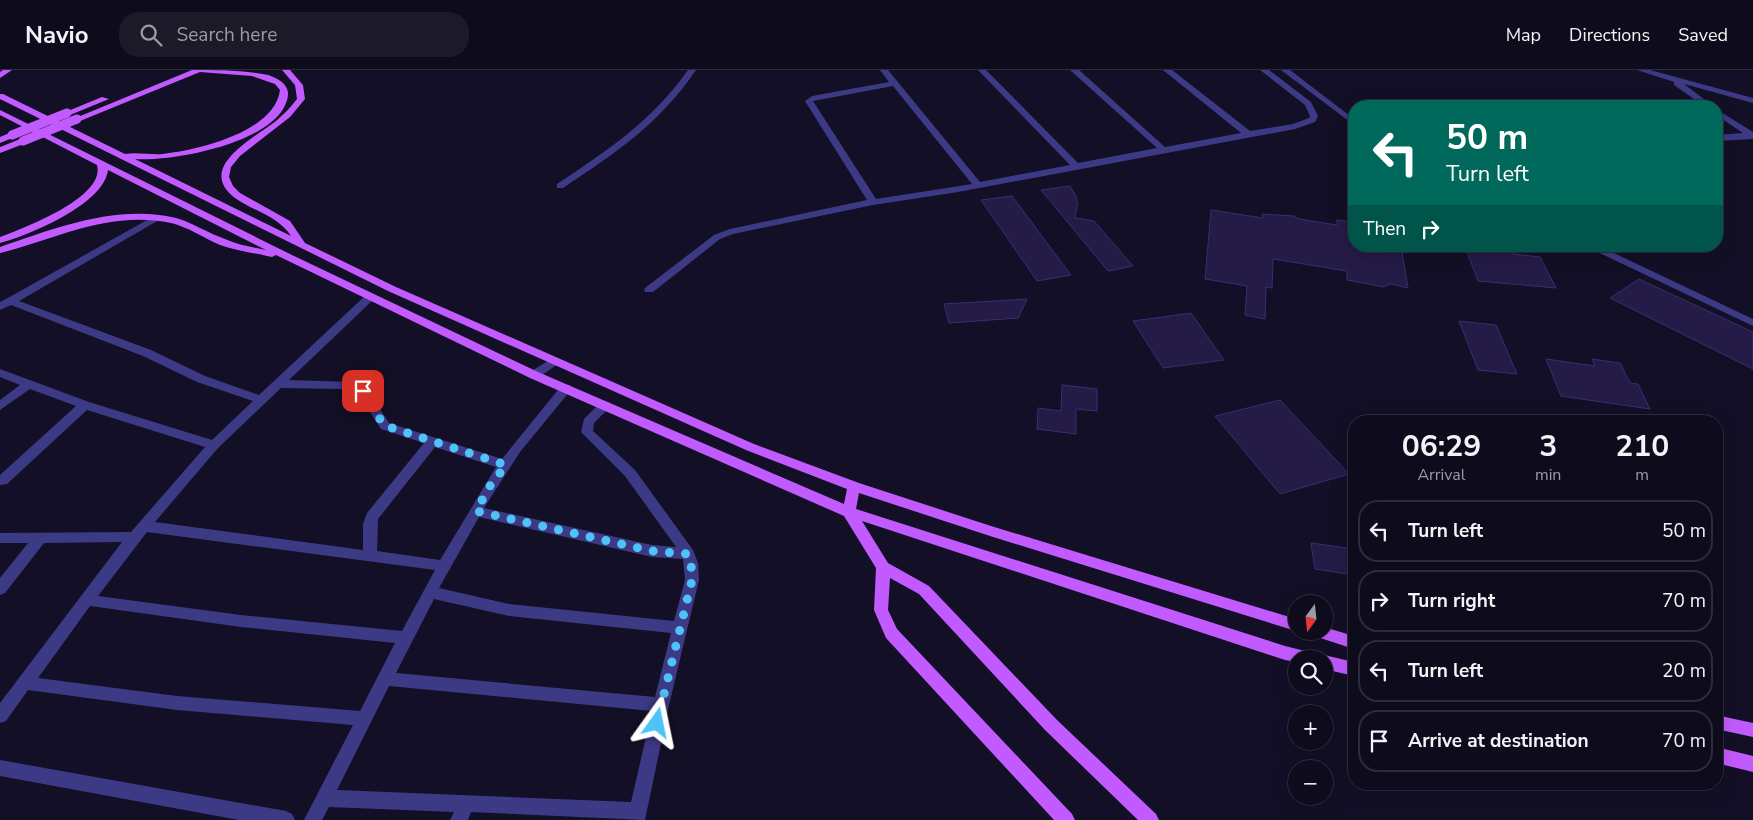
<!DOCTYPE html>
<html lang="en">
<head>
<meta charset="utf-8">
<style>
	body { margin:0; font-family:"Nunito Sans",sans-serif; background:#1c1929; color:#f1f3f6; height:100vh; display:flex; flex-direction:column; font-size:19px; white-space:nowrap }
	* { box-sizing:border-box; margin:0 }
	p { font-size:16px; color:#9b9ba3 }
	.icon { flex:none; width:28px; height:28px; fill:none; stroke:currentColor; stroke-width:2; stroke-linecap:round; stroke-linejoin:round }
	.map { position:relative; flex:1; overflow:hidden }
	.details { position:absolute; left:1348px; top:345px; width:375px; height:375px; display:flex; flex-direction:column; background:#0e0b1c; border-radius:20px; box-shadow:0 5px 20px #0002,0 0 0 1px #2e2b3b }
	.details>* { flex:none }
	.guide { position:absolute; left:1348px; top:30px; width:375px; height:152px; border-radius:20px; box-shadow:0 5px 20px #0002,0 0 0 1px #2e2b3b; background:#00695c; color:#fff; overflow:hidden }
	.needle { width:32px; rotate:195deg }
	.controls { position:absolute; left:1288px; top:525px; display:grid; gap:10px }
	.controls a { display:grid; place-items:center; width:45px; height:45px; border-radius:50%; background:#0e0b1c; box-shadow:0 5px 20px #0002,0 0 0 1px #2e2b3b; font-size:25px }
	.pin { position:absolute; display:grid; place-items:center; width:42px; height:42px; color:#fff; margin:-21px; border-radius:10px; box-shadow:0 2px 8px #0006 }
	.me { position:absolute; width:55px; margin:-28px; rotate:12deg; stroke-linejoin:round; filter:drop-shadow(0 0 4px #0008) }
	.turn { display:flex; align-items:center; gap:18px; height:105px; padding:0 15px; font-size:22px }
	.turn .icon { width:65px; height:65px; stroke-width:2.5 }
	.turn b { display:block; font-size:35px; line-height:42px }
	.then { display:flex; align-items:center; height:48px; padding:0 15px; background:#0003; gap:10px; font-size:19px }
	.eta { display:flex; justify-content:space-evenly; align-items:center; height:85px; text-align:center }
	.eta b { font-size:30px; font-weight:700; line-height:35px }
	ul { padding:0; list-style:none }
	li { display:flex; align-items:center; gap:15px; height:62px; margin:0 10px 8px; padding:0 5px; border:2px solid #2e2b3b; border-radius:20px }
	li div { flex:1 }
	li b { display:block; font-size:19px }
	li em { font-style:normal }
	header { display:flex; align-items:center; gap:30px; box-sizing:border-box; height:70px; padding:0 25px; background:#0e0b1c; border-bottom:1px solid #2e2b3b }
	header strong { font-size:24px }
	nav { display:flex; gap:28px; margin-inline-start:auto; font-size:18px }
	.search { width:350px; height:45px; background:#1c1929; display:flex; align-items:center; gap:12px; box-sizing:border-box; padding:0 18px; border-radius:20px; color:#9b9ba3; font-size:19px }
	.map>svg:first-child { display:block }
</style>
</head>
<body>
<header>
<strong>Navio</strong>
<div class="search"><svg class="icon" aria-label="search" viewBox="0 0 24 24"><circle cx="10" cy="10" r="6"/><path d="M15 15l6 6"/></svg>Search here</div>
<nav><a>Map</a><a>Directions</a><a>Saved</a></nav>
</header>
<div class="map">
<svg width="1753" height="750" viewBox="0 0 1753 750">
	<rect width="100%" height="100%" fill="#130f26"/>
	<!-- building -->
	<g fill="#241b47" stroke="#3b2d73">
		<polygon points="1070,116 1077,128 1076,130 1078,132 1075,148 1094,151 1133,196 1108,201 1041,120"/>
		<polygon points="1012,126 1071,205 1037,211 981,130"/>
		<polygon points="1211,140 1263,148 1262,144 1294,146 1299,149 1337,155 1337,150 1354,152 1354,176 1401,176 1408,218 1390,214 1384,217 1347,210 1347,201 1273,189 1272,218 1266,217 1265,249 1245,245 1247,216 1205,209"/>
		<polygon points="1487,176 1510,178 1513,184 1540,187 1556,218 1478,211 1466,179 1489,182"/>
		<polygon points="1639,209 1753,262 1753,299 1610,228"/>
		<polygon points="1027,229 1018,248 949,253 944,234"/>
		<polygon points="1191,243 1224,290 1163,298 1133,251"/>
		<polygon points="1459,251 1496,255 1517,304 1478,300"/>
		<polygon points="1546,289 1595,296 1592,289 1620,293 1630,313 1638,314 1650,339 1561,326"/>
		<polygon points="1062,315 1097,319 1097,341 1076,339 1076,364 1037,359 1038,338 1061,341"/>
		<polygon points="1280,330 1349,404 1280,424 1215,346"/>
		<polygon points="1311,473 1354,479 1354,505 1315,499"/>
	</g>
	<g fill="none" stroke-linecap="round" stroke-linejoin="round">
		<!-- minor -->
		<g fill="#3d3a85" fill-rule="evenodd">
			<path d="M688,0H696C658,55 617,82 563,118H557V114C608,80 652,51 688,0Z"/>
			<path d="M880,0H888L980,112L1070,95L978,0H986L1078,93L1157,78L1070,0H1079L1165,77L1241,63L1163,0H1172L1250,61L1293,54L1309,48L1310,46L1305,35L1260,0H1269L1311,32L1318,46L1315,52L1295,59L958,122L873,135L733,164L720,169L653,222H645L644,220L645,218L714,165L730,159L867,130L805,31L812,26L889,12ZM893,16L972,114L876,129L813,31Z"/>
			<polygon points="1281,0 1290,0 1354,49 1354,55"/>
			<polygon points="1637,0 1650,0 1753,28 1753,33 1684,14 1713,36 1704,36 1674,15 1674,12"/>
			<polygon points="1716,39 1753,62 1753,69 1716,71 1716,65 1743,63 1716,45"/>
			<path d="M156,145L161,148L159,150L19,231L151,280L205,306L259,325L366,225H374L375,227L374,229L289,310L350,312L360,316L371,325L389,353L502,389L562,315H570L572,318L570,321L520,382L484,438L652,475L676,477L625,406L581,362L584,349L601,332H609L611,335L609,338L594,353L593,361L635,400L693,480L698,493L699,510L669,635L645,750L471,742L468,750H450L454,742L329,737L322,750H304L353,655L177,640L28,620L6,651L0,653V633L122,472L44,473L5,523L0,525V508L28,473H0V463L131,462L205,377L87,340L7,414L0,415V405L76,336L30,319L0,340V330L20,315L0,307V299L89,332L212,370L253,331L197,312L143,286L11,235L0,240V232L6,229ZM281,318L345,319L352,322L363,331L381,359L424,373L367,443L363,454V480L155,452L218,378ZM435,377L496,397L440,490L377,481L378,449ZM479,447L652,487L683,489L685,510L674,551L509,534L439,518ZM147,462L435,500L402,561L241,545L98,526ZM434,529L509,546L671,563L655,627L396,603ZM90,536L241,557L395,573L360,641L177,626L38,608ZM389,616L652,641L631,732L337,720Z"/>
			<polygon points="1585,176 1599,176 1753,249 1753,256"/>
			<polygon points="554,287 560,291 558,294 538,308 530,308 528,305 530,302"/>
			<polygon points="0,690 286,741 292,744 295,750 239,750 0,706"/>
		</g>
		<!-- primary -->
		<g fill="#c25bff" fill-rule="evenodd">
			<polygon points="3,0 12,0 0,8 0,2"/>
			<path d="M192,0C217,0 243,0 268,5C277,8 289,14 288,25C283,72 172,92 135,89L291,166C278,146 253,141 235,128C195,98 254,68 276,51C284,44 291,37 297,29L295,15L282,0H290L303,15L305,29L290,47L240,86L231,97L229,107L233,116L240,123L290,151L305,173L396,217L754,374L859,413L991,456L1296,549V561L990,466L859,423L856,439L1285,576L1317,584L1319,587L1324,585L1354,592V606L1324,599V589H1296V592L1285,590L862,451L888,493L929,516L1057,650L1156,744L1159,750H1138L1045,660L919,524L890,508L888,540L897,559L1072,744L1075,750H1054L886,568L874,540L876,498L844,446L530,308L276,185L272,187C255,183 237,181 220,175C204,168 188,157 171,153C110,140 58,168 0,183V177C56,158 116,134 176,148C193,153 208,163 225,169C238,175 252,177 266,180L108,100C104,134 30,165 0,173V167C24,158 106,127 97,95L0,45V40L292,185L538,302L844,434L847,419L746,380L388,221L0,29V24H3L125,84C137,82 151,85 163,84C198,80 275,62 280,20L275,14L252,6L200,2L80,51L73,49Z"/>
			<polygon points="102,27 109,29 70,45 63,43"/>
			<polygon points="12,62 15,63 15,67 0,73 0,67"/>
			<polygon points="23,68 26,69 26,73 0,83 0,77"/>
			<polygon points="1324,557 1354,566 1354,579 1311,565 1309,561 1324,561"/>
			<polygon points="1716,645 1753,653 1753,667 1716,659"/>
			<polygon points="1716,677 1753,686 1753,702 1716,693"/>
		</g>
		<!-- primary-bridge -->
		<g stroke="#c25bff" stroke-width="9">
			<polyline points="12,65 67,43"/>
			<polyline points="23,71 77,49"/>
		</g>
	</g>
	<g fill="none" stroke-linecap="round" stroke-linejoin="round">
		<!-- route -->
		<path stroke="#4fc3f7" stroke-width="9" stroke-dasharray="0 16.2" d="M363,321C372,332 376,347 386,356L506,395L490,416L476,441L652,481L688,484L691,494L692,510L657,653"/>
	</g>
</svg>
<div class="controls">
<a><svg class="needle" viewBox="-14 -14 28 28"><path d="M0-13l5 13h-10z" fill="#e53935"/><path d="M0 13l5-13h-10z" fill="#9b9ba3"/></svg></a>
<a><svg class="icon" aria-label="search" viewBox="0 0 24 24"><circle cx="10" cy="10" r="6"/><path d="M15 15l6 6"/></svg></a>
<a>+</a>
<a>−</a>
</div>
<div class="pin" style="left:363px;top:321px;background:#d93025"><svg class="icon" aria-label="arrive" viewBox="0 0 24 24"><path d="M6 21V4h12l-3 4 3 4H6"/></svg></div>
<svg class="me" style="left:657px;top:653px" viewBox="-20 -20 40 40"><path d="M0-17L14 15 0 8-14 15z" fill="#4fc3f7" stroke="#fff" stroke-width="4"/></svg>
<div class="guide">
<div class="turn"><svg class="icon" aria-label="left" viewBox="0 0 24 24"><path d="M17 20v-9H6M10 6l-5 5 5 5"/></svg><div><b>50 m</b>Turn left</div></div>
<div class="then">Then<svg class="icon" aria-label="right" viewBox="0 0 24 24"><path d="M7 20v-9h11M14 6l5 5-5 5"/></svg></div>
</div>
<section class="details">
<div class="eta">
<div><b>06:29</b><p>Arrival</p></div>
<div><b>3</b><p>min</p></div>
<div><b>210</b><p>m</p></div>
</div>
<ul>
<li><svg class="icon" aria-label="left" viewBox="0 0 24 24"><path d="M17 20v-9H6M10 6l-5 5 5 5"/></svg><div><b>Turn left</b></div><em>50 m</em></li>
<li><svg class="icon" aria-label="right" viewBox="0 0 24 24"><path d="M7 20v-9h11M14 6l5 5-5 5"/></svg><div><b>Turn right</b></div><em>70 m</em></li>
<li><svg class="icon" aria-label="left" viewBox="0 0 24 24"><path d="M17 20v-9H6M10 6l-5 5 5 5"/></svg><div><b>Turn left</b></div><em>20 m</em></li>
<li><svg class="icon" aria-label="arrive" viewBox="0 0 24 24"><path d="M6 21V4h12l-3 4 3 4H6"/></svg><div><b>Arrive at destination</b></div><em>70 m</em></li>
</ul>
</section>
</div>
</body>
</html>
